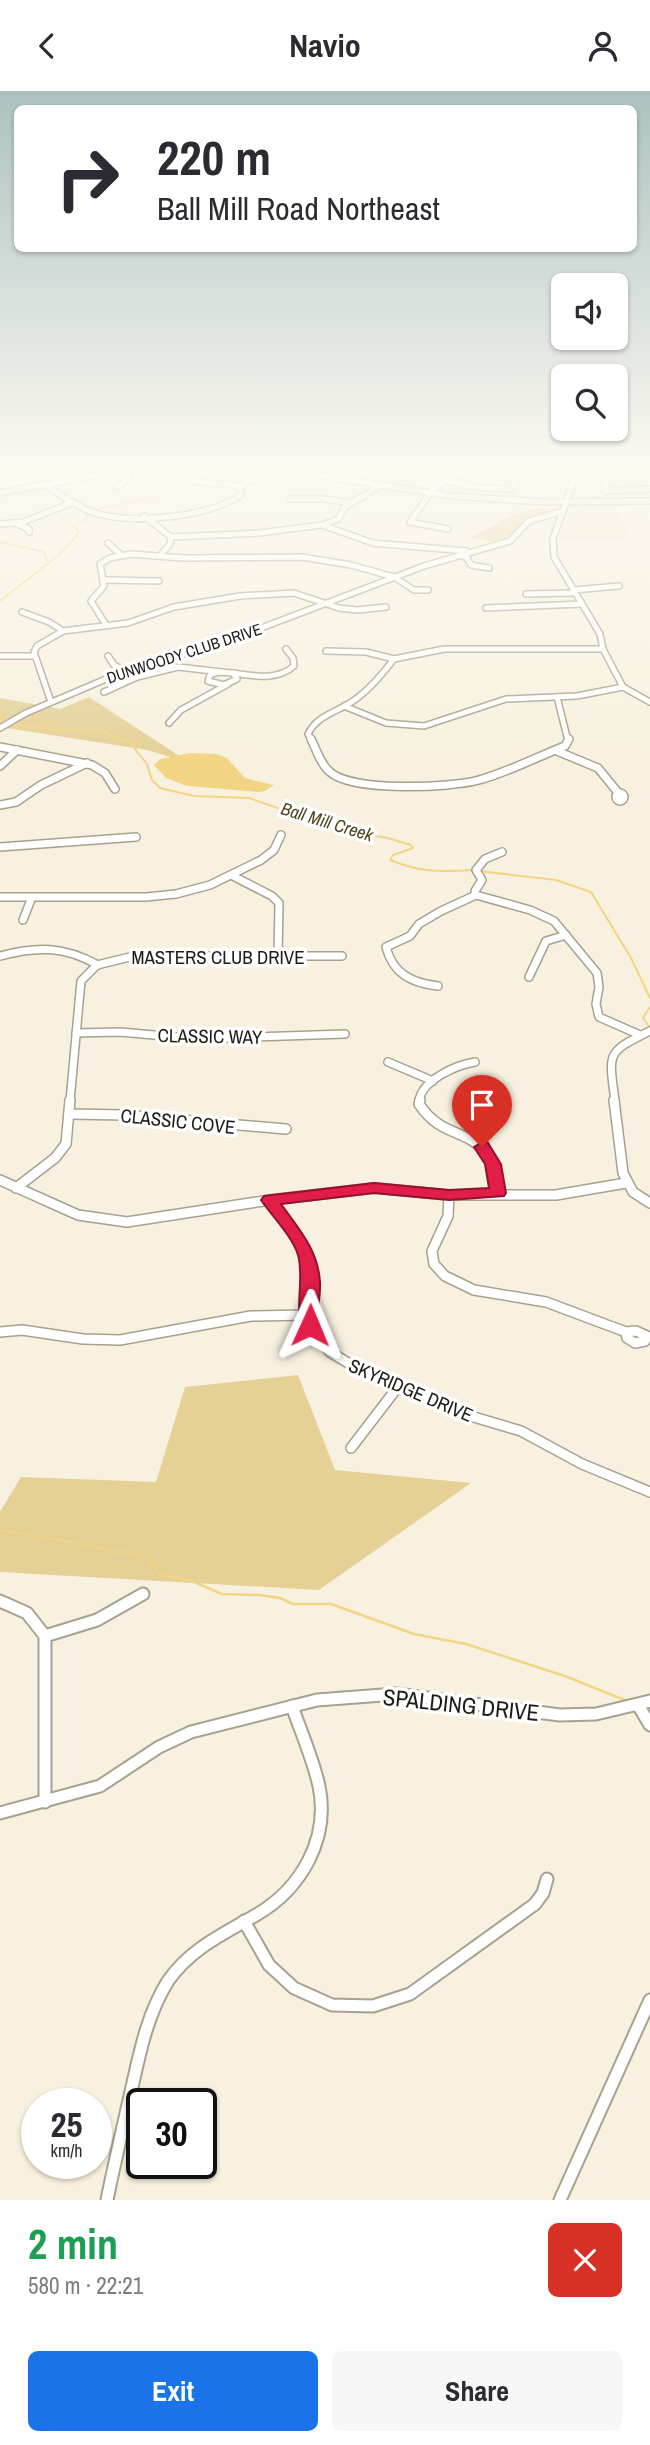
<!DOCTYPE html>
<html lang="en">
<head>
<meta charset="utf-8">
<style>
	body { margin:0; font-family:"Archivo Narrow",sans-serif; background:#f7f7f7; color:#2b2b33; height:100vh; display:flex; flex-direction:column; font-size:26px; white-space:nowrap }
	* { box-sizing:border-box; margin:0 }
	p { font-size:23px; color:#7c7c81 }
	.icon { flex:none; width:38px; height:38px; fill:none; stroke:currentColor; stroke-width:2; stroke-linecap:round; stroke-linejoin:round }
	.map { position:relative; height:2109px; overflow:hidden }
	.side { display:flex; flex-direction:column; background:#fff; flex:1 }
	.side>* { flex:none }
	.hud { position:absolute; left:14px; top:14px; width:623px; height:147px; border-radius:10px; box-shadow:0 2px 5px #0004; background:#fff; color:#2b2b33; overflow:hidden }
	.fabs { position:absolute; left:551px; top:182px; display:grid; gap:14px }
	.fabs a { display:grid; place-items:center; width:77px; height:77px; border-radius:10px; background:#fff; box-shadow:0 2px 5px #0004; font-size:35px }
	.speed { position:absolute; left:21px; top:1997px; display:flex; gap:14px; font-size:35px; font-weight:700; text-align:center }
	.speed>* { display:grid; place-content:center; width:91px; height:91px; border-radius:50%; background:#fff; box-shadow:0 2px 5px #0004; line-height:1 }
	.speed small { font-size:18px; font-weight:400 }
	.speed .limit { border:4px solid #111; border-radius:10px; background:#fff; color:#111 }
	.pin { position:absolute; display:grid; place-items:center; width:60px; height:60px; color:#fff; margin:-72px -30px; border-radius:50% 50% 50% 0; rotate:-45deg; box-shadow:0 0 7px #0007 }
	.pin .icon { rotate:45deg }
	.me { position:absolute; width:77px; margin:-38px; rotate:1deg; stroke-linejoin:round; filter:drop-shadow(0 0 5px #0008) }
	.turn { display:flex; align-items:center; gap:24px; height:147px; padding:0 28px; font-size:32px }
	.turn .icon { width:91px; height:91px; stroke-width:2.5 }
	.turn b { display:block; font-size:49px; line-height:60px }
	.round { display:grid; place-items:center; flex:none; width:74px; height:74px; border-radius:10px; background:#f7f7f7 }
	.head { display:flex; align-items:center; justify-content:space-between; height:119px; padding:0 28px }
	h1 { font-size:42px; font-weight:700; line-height:52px; color:#1e9e55 }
	.button { display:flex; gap:14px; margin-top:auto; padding:14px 28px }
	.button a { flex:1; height:80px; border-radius:10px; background:#1a73e8; color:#fff; font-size:28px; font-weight:700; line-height:80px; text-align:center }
	.button a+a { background:#f7f7f7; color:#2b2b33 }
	header { display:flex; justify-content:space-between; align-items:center; height:91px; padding:0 28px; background:#fff; font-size:32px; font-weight:700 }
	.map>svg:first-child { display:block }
</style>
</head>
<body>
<header><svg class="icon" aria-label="back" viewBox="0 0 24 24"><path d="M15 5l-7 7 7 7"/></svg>Navio<svg class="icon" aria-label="person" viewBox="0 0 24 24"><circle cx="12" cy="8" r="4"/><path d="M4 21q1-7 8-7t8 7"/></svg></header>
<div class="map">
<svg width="650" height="2109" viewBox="0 0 650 2109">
	<rect width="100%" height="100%" fill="#f8f1df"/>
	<!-- built -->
	<g fill="#eee5cc">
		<polygon points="359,375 441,375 406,400 336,389"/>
		<polygon points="613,412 629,448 559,449 573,414"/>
	</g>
	<!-- green -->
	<g fill="#e5d096">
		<polygon points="535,417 558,418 525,429 515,444 502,452 469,447 513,424"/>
		<polygon points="89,606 190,672 147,659 0,636 0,607 60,618"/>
		<polygon points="298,1284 335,1379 471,1392 319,1499 0,1481 0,1421 21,1386 156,1391 185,1296"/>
	</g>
	<!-- water -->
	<polygon fill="#f2d584" points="190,662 217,663 227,667 245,687 274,694 265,700 258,701 187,695 166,687 154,674 160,668"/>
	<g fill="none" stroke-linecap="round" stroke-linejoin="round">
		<!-- stream-far1 -->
		<g stroke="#f2d584" stroke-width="2">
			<polyline points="186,386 188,375"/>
			<polyline points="95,419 158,405 162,400 172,399 172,391 181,388"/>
			<polyline points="0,451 44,461 47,470"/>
			<polyline points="0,510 59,464 79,442 74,435 86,428 88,422"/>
			<polyline points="0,623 3,631"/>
			<path d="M13,633L54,638L99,639L135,654V658L147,673L152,689L160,697L194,705L249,707L352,743L384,746L411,754L413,757L393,764L390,769C423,782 438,781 473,779"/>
			<polyline points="479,780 556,789 591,801 631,867 650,907"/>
			<polyline points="650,916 643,927 650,937"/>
			<polyline points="0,1439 90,1454 113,1461 133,1461 147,1467 160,1484 166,1485"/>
		</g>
		<!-- stream -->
		<polyline stroke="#f2d584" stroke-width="2.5" points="159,1483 192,1490 222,1503 259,1504 280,1507 293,1513 331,1513 414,1543 466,1553 565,1585 627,1610"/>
		<defs>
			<g id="minor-far3">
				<polyline points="254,375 452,405 543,411 650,410"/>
				<polyline points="566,375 575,385 553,448 554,466 600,543 603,558 623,596 650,611"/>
				<polyline points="650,377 615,382 607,387 607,395 602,397 607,400 650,398"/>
				<polyline points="336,389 357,375"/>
				<polyline points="191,390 241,395"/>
				<polyline points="449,390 481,397 511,398 515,391 512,382"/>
				<path d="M46,394C61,405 80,418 98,423C137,433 208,426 241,404V395L244,392L275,379"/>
				<polyline points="118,396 130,386 126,379"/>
				<polyline points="0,402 143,375"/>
				<polyline points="290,408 323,408 352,412"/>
				<polyline points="144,425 171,446 170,453 160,465"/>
				<polyline points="15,432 29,438 29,441"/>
				<polyline points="0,433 23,431 74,411"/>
				<polyline points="322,434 373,452 466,460"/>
				<polyline points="448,438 410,431 432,399 460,382 540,381"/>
				<polyline points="171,446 259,442 322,434 338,428 345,416 378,396"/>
				<polyline points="108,452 121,464"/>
				<polyline points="461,464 467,467 471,474 489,477"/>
				<polyline points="105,489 159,490"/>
				<polyline points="573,499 619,495"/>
				<polyline points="526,503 575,502"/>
				<polyline points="486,517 582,513"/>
				<polyline points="22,521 49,531 63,540"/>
				<polyline points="106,534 91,510 104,495 100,473 110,467 131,463 183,467 302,466 351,474 394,486 414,499 428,499"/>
				<polyline points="326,560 366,561 394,568"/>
				<polyline points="0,565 34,565"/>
				<polyline points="108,565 114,574 137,586 178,576 222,581"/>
				<polygon points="219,581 233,582 237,588 224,594 208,590 210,584"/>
				<path d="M233,582C254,585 277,590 294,575L293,567L286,558"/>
				<polyline points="104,601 137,586"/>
				<polyline points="557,606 568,650"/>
				<polyline points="51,611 34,561 37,555 63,540 128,532 174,516 240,505 294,502 339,517 357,519 386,516"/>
				<polyline points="344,615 386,632 424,635 506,608 577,605 623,596"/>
				<polyline points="169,632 181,619 228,593"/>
				<polyline points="0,637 26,622 106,588 240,545 424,475 510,450 529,430 563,420"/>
				<path d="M312,650L308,643C318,623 339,621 356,608C372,596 382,583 394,568L444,558H603"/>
			</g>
			<g id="minor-far2">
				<path d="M311,648C316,658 321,674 330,681C352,701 450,697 479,689C508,681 537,666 565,655L569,648"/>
				<polyline points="0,656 92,674 105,682 115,698"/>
				<polyline points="557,660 598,677 620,704"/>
				<polyline points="0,675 17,659"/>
				<circle cx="620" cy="706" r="4"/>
				<polyline points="0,714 16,711 41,694 87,672"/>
				<polyline points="0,756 136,746"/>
				<polyline points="231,784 272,805 279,812 278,865"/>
				<polyline points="476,804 475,800 482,789 476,779 485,768 502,761"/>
				<polyline points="0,806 146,806 176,803 210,794 261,769 274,759 281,744"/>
				<polyline points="23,829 32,806"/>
				<path d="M0,865C37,855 64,855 98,874"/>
				<polyline points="529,886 546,850 566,844"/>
				<path d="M438,895C412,892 393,883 386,856L410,845L419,833L441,820L476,804L530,819L554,830L597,882L599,896L596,913L599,926L640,944"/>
				<polyline points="76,942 120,941 198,948 345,943"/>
				<polyline points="388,971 433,990"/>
				<polyline points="70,1010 81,890 97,874 134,865 342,865"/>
				<path d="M419,1010C422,989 456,974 475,971"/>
				<path d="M615,1010C609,962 605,962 650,940"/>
			</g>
			<g id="minor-far1">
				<path d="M420,1009L419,1013C448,1058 489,1027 498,1102"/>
				<polyline points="614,1009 623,1082 633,1101 650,1112"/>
				<polyline points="70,1023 124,1024 286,1038"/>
				<polyline points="0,1089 78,1124 127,1131 270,1109 374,1097 449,1104 556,1104 626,1092"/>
				<polyline points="16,1097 55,1067 66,1053 70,1009"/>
				<polyline points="449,1104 448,1125 432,1160 434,1173 445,1185 474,1199 546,1211 626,1241"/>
				<polyline points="270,1109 306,1161 311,1192 307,1219 310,1235 330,1261 373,1287 457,1321 521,1340 582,1373 650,1401"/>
				<polygon points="636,1240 647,1245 645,1250 635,1252 627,1247 626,1241"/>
				<polyline points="0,1241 22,1239 83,1248 120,1249 251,1225 308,1224"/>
				<polyline points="351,1357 397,1297"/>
			</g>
			<g id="minor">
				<polyline points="0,1510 27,1522 45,1545 45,1711"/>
				<polyline points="45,1545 97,1529 143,1503"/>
				<polyline points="638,1614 650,1634"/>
				<polyline points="0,1722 100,1695 159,1656 191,1641 317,1609 396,1603 560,1624 596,1623 650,1610"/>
				<polyline points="244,1830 269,1874 294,1897 332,1914 373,1915 410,1903 535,1813 543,1802 547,1788"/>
				<path d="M107,2109C114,2074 122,2040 130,2005C139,1966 146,1925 168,1890C190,1858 223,1843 256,1824C301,1798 330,1748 319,1695C313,1668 301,1641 292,1615"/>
				<polyline points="560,2109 650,1909"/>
			</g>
		</defs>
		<!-- minor-far3 casing -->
		<use href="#minor-far3" stroke="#a7a190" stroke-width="8"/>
		<!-- minor-far2 casing -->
		<use href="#minor-far2" stroke="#a7a190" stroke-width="10"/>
		<!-- minor-far1 casing -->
		<use href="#minor-far1" stroke="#a7a190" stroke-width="12"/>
		<!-- minor casing -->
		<use href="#minor" stroke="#a7a190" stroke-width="15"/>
		<!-- minor-far3 -->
		<use href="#minor-far3" stroke="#fff" stroke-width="5"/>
		<!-- minor-far2 -->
		<use href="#minor-far2" stroke="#fff" stroke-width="7"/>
		<!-- minor-far1 -->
		<use href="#minor-far1" stroke="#fff" stroke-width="9"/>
		<!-- minor -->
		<use href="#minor" stroke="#fff" stroke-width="11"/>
	</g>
	<!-- sky -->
	<linearGradient id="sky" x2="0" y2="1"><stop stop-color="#acc1c0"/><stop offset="0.56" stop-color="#fcf9f1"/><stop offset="1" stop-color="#fcf9f1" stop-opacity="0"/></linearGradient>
	<rect width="650" height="671" fill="url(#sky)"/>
	<!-- route -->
	<path fill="#e11d48" stroke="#92132f" stroke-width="2" d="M482,1051L488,1052L501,1073L506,1102L504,1105L449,1109L374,1102L281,1113C299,1138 318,1159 320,1191C321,1206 316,1217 319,1234L310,1241L304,1239C293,1220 305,1189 298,1164C292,1145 272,1125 261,1109L264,1105L374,1092L449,1099L489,1097L485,1073L474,1056Z"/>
	<g text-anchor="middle" stroke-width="7" stroke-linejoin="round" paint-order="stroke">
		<!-- far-street labels -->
		<g font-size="16" fill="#1d1b15" stroke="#fff">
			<text transform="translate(184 562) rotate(-18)" y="6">DUNWOODY CLUB DRIVE</text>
		</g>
		<!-- far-water labels -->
		<g font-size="18" font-style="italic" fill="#4f431f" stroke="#fff">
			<text transform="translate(327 731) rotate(17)" y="6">Ball Mill Creek</text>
		</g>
		<!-- street labels -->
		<g font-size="19" fill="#1d1b15" stroke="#fff">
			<text x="218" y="873">MASTERS CLUB DRIVE</text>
			<text transform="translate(210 945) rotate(1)" y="7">CLASSIC WAY</text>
			<text transform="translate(178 1030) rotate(6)" y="7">CLASSIC COVE</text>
			<text transform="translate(411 1299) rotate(23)" y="7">SKYRIDGE DRIVE</text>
		</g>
		<!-- near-street labels -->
		<g font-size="23" fill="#1d1b15" stroke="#fff">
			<text transform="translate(461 1614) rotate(6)" y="8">SPALDING DRIVE</text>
		</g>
	</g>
</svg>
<div class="fabs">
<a><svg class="icon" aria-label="sound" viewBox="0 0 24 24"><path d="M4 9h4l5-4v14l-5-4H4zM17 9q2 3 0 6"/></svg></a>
<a><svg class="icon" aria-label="search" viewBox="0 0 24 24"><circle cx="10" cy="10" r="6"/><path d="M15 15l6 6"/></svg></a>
</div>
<div class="speed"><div>25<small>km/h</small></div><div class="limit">30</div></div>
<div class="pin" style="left:482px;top:1056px;background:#d93025"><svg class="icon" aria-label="arrive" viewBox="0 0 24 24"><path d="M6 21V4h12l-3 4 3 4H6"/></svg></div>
<svg class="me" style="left:310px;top:1234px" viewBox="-20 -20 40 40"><path d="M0-17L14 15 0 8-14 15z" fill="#e11d48" stroke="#fff" stroke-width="4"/></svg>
<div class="hud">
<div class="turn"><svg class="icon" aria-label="right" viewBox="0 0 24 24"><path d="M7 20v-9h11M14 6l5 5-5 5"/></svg><div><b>220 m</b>Ball Mill Road Northeast</div></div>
</div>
</div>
<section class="side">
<div class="head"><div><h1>2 min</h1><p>580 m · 22:21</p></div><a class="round" style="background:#d93025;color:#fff"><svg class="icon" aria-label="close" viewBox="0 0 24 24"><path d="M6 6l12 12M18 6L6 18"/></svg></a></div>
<div class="button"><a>Exit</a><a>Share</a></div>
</section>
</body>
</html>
